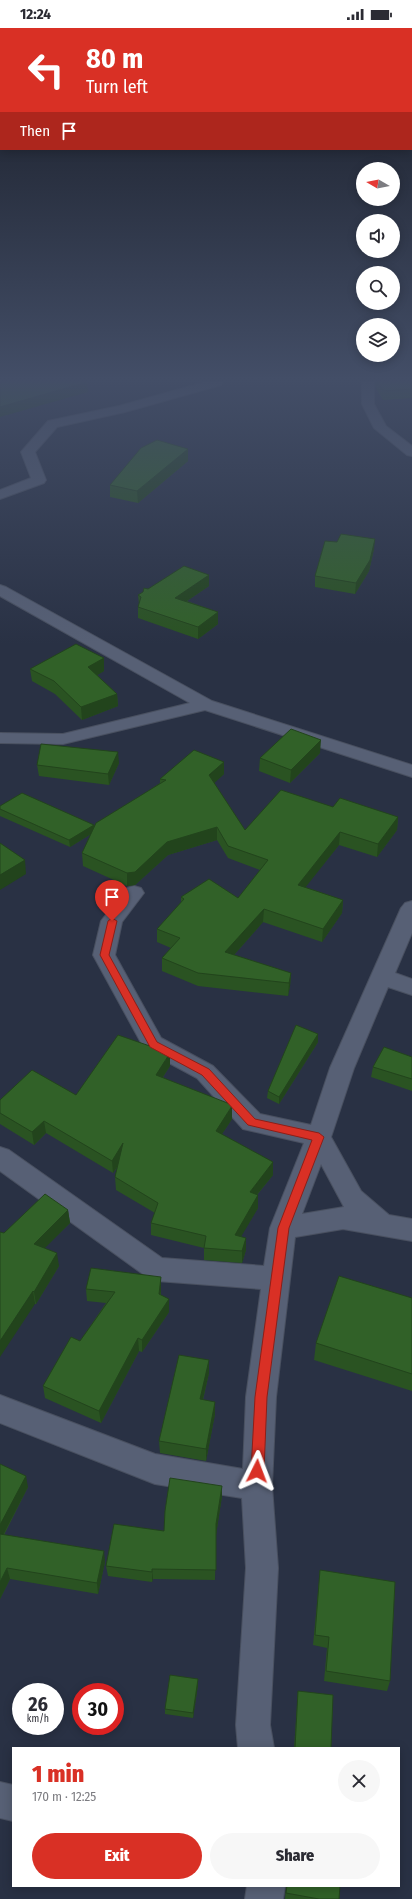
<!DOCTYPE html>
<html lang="en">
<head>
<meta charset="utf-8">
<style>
	body { margin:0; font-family:"Fira Sans Condensed",sans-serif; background:#f7f7f7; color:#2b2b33; height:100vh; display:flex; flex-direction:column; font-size:15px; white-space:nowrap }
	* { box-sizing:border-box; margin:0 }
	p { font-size:13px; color:#7c7c81 }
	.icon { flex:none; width:22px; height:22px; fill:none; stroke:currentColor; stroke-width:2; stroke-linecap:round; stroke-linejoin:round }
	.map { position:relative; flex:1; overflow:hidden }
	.panel { position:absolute; left:12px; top:1719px; width:388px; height:140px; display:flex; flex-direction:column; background:#fff; border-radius:0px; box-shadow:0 2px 10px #0003 }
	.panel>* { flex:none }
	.banner { position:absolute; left:0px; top:0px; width:412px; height:122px; box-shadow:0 2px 10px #0003; background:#d93025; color:#fff; overflow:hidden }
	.needle { width:26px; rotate:279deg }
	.controls { position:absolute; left:356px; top:134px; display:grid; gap:8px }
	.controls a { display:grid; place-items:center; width:44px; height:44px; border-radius:50%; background:#fff; box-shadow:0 2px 10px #0003; font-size:20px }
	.speed { position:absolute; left:12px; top:1655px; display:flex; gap:8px; font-size:20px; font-weight:700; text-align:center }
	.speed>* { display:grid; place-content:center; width:52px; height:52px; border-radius:50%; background:#fff; box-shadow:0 2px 10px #0003; line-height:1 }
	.speed small { font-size:10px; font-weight:400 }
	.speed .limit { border:6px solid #d22; background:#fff; color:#111 }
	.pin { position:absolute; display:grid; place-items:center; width:34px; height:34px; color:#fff; margin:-41px -17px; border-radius:50% 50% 50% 0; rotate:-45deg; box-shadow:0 0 4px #0007 }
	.pin .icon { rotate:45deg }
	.me { position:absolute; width:44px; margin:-22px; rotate:3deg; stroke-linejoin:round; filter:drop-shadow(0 0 3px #0008) }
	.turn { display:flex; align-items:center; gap:14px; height:84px; padding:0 20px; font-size:18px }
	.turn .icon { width:52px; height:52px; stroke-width:2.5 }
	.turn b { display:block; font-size:28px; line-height:34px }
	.then { display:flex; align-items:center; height:38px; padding:0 20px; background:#0003; gap:8px; font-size:15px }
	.round { display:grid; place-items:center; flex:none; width:42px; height:42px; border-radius:21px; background:#f7f7f7 }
	.summary { display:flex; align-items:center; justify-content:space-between; height:68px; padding:0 20px }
	h1 { font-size:24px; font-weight:800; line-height:30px; color:#d93025 }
	.button { display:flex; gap:8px; margin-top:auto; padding:8px 20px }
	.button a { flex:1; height:46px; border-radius:24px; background:#d93025; color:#fff; font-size:16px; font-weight:800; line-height:46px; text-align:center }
	.button a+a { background:#f7f7f7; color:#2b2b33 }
	.status { display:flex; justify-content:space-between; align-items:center; height:28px; padding:0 20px; background:#fff; direction:ltr }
	.status svg { height:11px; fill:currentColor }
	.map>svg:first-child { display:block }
</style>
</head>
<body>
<div class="status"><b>12:24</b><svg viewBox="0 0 49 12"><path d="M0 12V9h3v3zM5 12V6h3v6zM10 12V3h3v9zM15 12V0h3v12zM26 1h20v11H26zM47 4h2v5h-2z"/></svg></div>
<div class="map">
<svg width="412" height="1871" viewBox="0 0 412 1871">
	<rect width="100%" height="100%" fill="#293144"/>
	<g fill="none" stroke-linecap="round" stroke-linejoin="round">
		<defs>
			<g id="street">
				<polygon points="205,354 223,354 221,357 125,384 57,399 35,424 46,452 44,455 0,471 0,462 31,450 21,424 48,393 119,378"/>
				<polygon points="362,354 374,354 374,376 386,398 412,418 412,428 407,427 374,400 362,376"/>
				<polygon points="0,557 6,559 212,673 412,737 412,749 205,682 63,716 0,715 0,705 63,706 190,675 0,568"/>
				<path d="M134,858L141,860L144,865L122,894L115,927L161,1010L213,1038L260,1086L311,1097L330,1040L401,880L405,875L412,873V905L395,945L412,951V967L388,959L354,1040L331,1109L361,1163L389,1187L412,1191V1213L343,1201L295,1209L276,1369L272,1458L278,1540L270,1697L274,1720H238L236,1697L246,1540L242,1470L155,1456L0,1395V1367L155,1426L243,1441L246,1369L261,1261L157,1253L147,1249L0,1143V1119L9,1122L162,1230L264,1238L270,1200L304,1115L243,1101L197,1050L145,1022L93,927L101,893L127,860ZM321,1136L344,1179L302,1186Z"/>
				<polygon points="0,1754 13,1757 13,1793 0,1790"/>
				<polygon points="247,1858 285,1858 283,1871 245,1871"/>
			</g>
		</defs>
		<!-- street casing -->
		<use href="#street" stroke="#495060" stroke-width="2"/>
		<!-- street -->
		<use href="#street" fill="#576075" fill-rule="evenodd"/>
	</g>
	<!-- wall -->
	<g fill="#2a5322">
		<polygon points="375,354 412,354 412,370 383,372 376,360"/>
		<polygon points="188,421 188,433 138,475 110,469 110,457"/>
		<polygon points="374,521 369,543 355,566 315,559 315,548"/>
		<polygon points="209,558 187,573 218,584 218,596 198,611 138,590 138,579 139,576 138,567 148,561"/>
		<polygon points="104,630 104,643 97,647 117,666 118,678 82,692 55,666 32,653 30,641"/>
		<polygon points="320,725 290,755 259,743 260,730"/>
		<polygon points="119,735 109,757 39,748 37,737"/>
		<polygon points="224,746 214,755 245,802 333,779 398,789 397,802 377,829 339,817 305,859 343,872 342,885 322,914 263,894 234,927 291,945 290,958 288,968 198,958 162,943 162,930 171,920 157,914 157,901 181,875 181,869 238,870 260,842 228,830 217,812 168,827 135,857 127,858 83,838 82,825 91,806 70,819 0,788 0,778 94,799 160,755 160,751"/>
		<polygon points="318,1006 318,1014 279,1076 267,1070 268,1063"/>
		<polygon points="412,1029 412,1063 371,1049 373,1039"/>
		<polygon points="170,1038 163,1049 232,1091 222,1106 273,1134 273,1147 257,1167 258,1167 258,1180 241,1208 246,1222 242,1235 204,1232 204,1220 151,1207 151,1195 155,1185 116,1162 115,1149 118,1138 113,1145 46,1105 34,1117 0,1096 0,1072 76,1067"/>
		<polygon points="68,1182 70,1195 44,1220 59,1238 36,1276 35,1276 4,1205"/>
		<polygon points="161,1249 161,1267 169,1284 142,1324 139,1323 101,1395 45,1370 43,1358 80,1313 106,1275 87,1273 86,1261"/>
		<polygon points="412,1270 412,1363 314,1332 316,1315"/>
		<polygon points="209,1345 203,1372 215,1374 215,1386 206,1433 160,1425 159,1413"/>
		<polygon points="0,1436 28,1459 4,1507 105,1534 98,1566 10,1551 0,1571"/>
		<polygon points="222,1468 216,1507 215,1552 153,1551 152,1554 108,1548 106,1538"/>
		<polygon points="320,1542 390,1653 387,1663 324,1653 327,1620 313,1617 319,1554"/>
		<polygon points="198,1651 198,1657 193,1690 165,1686 165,1681"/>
		<polygon points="298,1663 331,1720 294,1720"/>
		<polygon points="286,1858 340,1858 339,1871 285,1871"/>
	</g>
	<!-- shaded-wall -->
	<g fill="#22441c">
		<polygon points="87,354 88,364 0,389 0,379"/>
		<polygon points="188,421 188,433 138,475 137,463"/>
		<polygon points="375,511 374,521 369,543 355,566 356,555"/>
		<polygon points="209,547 209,558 175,581 175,570"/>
		<polygon points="218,584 218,596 198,611 198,599"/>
		<polygon points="104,630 104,643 89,652 88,639"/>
		<polygon points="117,666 118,678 82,692 81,679"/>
		<polygon points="321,712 320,725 290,755 291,742"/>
		<polygon points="118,724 119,735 109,757 108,746"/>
		<polygon points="224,734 224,746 209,760 209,747"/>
		<polygon points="398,789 397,802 377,829 378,816"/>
		<polygon points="94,797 94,804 70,819 69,812"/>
		<polygon points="217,799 217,812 168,827 135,857 127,858 127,845 167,814"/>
		<polygon points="340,804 339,817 297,870 298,857"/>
		<polygon points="25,832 26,846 0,862 0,847"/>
		<polygon points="343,872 342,885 322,914 323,901"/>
		<polygon points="264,881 263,894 225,937 225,924"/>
		<polygon points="291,945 290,958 288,968 289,955"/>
		<polygon points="318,1006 318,1014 279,1076 279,1069"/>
		<polygon points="170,1025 170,1038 156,1059 156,1047"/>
		<polygon points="232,1078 232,1091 216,1115 216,1103"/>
		<polygon points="44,1093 46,1105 34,1117 32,1104"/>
		<polygon points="123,1115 124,1128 113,1145 112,1133"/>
		<polygon points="273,1134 273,1147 249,1176 250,1164"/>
		<polygon points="258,1167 258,1180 235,1219 235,1207"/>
		<polygon points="68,1182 70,1195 36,1229 34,1216"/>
		<polygon points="246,1210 246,1222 242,1235 242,1223"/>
		<polygon points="57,1225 59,1238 36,1276 34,1264"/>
		<polygon points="161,1249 161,1262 159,1279 159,1266"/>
		<polygon points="33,1263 35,1276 0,1329 0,1313"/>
		<polygon points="169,1271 169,1284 142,1324 142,1312"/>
		<polygon points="138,1310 139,1323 101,1395 99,1383"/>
		<polygon points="209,1332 209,1345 200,1383 200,1371"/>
		<polygon points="215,1374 215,1386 206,1433 206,1421"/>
		<polygon points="26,1448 28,1459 0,1513 0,1497"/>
		<polygon points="222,1458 222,1468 216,1507 215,1552 216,1496"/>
		<polygon points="104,1523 105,1534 98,1566 97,1555"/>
		<polygon points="7,1540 10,1551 0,1571 0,1554"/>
		<polygon points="152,1541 153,1551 152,1554"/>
		<polygon points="198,1651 198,1657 193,1690 193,1685"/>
	</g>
	<!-- building -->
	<g fill="#316128" stroke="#22441c">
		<polygon points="0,354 87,354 0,379"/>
		<polygon points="377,354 412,354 412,361 384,363"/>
		<polygon points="157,412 188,421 137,463 110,457 141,420"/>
		<polygon points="341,506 375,511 370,532 356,555 315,548 325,513 337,514"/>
		<polygon points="184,538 209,547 175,570 218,584 198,599 138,579 141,569 138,567 143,564 144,560 148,561"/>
		<polygon points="76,616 104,630 88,639 117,666 81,679 54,653 30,641"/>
		<polygon points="291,701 321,712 291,742 260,730"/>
		<polygon points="41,716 118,724 108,746 37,737"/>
		<polygon points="194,722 224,734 209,747 245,802 281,762 333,779 340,770 398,789 378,816 340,804 298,857 343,872 323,901 264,881 225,924 291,945 289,955 198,945 162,930 180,910 157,901 184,871 181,869 209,851 238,870 268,832 228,818 217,799 167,814 135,844 127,845 82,825 96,795 166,752 160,751"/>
		<polygon points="22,765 94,797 69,812 0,781 0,778"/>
		<polygon points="0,815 25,832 0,847"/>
		<polygon points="296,997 318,1006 279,1069 268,1063"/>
		<polygon points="118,1007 170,1025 156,1047 230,1076 232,1078 216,1103 273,1134 250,1164 258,1167 235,1207 246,1210 242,1223 204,1220 206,1208 151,1195 158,1175 115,1149 123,1115 112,1133 44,1093 32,1104 0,1085 0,1072 32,1042 76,1067"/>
		<polygon points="384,1019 412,1029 412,1051 373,1039"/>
		<polygon points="45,1166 68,1182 34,1216 57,1225 34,1264 33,1263 0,1313 0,1204 4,1205"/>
		<polygon points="91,1240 161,1249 159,1266 169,1271 142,1312 138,1310 99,1383 43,1358 71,1309 80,1313 115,1264 86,1261"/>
		<polygon points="339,1248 412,1270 412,1346 316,1315"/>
		<polygon points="179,1327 209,1332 200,1371 215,1374 206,1421 159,1413"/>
		<polygon points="0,1436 26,1448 0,1497"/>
		<polygon points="170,1450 222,1458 216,1496 216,1542 152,1541 152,1544 106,1538 114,1496 164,1503 165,1483"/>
		<polygon points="0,1506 104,1523 97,1555 7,1540 0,1554"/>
		<polygon points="320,1542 395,1554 390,1653 326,1643 329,1609 315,1607"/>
		<polygon points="170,1647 198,1651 193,1685 165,1681"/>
		<polygon points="298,1663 333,1667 331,1720 295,1720"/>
		<polygon points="287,1858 340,1858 339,1871 319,1871 286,1865"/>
	</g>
	<!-- sky -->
	<linearGradient id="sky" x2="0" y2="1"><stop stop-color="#171b25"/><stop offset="0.57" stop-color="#434e67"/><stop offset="1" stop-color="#434e67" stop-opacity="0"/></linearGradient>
	<rect width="412" height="616" fill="url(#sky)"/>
	<!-- route -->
	<polygon fill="#d93025" stroke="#8d1f18" points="112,890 117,893 109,927 157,1014 209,1041 255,1091 319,1105 324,1109 289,1200 267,1369 264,1443 262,1447 257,1449 253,1447 251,1443 255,1369 278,1200 312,1112 248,1097 202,1047 150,1019 100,927 108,893"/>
</svg>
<div class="controls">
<a><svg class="needle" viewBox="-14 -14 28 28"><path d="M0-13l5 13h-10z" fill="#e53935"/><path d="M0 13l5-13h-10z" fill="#7c7c81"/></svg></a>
<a><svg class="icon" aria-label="sound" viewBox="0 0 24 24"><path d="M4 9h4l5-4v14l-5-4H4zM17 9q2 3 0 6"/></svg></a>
<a><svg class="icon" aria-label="search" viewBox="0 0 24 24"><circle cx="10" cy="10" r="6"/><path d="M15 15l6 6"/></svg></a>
<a><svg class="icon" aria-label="layers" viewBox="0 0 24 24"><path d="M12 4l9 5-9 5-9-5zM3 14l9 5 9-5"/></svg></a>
</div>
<div class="speed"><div>26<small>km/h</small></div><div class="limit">30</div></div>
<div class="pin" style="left:112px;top:893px;background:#d93025"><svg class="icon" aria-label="arrive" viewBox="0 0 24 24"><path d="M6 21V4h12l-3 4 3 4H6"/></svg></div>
<svg class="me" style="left:257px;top:1443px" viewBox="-20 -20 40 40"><path d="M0-17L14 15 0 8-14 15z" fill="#d93025" stroke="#fff" stroke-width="4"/></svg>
<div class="banner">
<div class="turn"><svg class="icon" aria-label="left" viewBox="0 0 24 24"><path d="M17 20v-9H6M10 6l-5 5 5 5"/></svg><div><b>80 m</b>Turn left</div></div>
<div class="then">Then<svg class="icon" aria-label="arrive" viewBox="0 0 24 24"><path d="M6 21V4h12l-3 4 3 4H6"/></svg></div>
</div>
<section class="panel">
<div class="summary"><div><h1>1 min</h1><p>170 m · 12:25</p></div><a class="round"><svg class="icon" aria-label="close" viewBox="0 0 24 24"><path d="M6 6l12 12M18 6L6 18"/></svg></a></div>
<div class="button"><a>Exit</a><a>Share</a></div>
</section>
</div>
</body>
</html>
